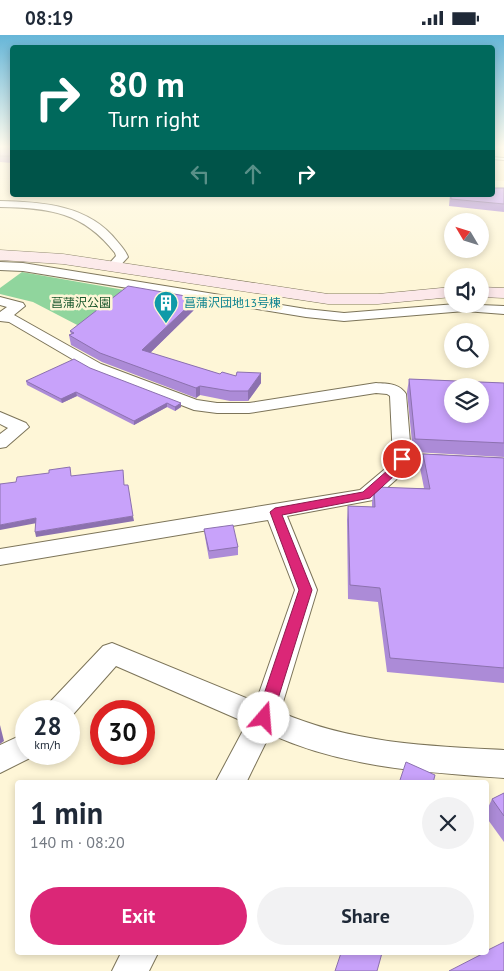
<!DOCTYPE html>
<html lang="en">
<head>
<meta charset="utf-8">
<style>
	body { margin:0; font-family:"PT Sans","Noto Sans JP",sans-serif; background:#f2f2f3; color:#1f2937; height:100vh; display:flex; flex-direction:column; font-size:19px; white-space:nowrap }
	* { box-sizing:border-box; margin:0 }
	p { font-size:16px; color:#747a83 }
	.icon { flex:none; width:28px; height:28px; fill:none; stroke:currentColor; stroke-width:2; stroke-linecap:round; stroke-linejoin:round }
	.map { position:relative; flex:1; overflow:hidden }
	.sheet { position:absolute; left:15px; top:745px; width:474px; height:175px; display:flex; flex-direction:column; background:#fff; border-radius:5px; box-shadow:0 2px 8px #0003 }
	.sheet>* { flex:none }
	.top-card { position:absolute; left:10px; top:10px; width:485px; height:152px; border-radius:5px; box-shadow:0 2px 8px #0003; background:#00695c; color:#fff; overflow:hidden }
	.needle { width:32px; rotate:308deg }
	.tools { position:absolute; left:444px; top:178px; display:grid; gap:10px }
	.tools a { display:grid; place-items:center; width:45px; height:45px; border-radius:50%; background:#fff; box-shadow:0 2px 8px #0003; font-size:25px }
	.speed { position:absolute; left:15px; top:665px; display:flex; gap:10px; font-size:25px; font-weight:700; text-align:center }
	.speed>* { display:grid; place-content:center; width:65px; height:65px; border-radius:50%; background:#fff; box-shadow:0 2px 8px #0003; line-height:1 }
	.speed small { font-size:12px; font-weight:400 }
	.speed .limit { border:8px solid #d22; background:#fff; color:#111 }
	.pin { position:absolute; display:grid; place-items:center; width:42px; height:42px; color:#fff; margin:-21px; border:2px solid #fff; border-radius:50%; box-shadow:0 1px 5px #0007 }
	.me { position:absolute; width:55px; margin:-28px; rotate:18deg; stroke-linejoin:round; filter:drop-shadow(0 0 4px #0008) }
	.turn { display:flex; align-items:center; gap:18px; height:105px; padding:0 15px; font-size:22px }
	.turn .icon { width:65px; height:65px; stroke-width:2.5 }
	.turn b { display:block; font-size:35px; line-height:42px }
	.lanes { display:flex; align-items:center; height:48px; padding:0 15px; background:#0003; justify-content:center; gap:25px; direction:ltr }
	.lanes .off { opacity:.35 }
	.round { display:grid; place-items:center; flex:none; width:52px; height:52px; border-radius:26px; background:#f2f2f3 }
	.headline { display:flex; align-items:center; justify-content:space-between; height:85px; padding:0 15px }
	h1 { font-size:30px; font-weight:700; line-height:38px }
	.action { display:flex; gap:10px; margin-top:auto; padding:10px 15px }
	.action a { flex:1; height:58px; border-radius:30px; background:#db2777; color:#fff; font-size:20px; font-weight:700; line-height:58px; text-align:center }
	.action a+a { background:#f2f2f3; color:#1f2937 }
	.status { display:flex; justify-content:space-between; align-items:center; height:35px; padding:0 25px; background:#fff; direction:ltr }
	.status svg { height:14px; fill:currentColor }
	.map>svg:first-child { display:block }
</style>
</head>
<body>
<div class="status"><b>08:19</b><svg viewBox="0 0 49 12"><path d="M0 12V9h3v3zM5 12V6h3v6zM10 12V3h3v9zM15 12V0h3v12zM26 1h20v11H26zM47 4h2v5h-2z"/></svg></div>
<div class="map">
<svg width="504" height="936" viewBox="0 0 504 936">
	<rect width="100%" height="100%" fill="#fef6d7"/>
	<!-- built -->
	<rect fill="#f6ebc5" x="493" y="112" width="11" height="34"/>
	<!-- green -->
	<polygon fill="#90d59d" points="22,237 130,256 83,293 33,267 0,259 0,253"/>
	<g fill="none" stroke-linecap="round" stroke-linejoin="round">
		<defs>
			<polygon id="lane" points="492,122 504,123 504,125 492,124"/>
			<g id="street">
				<path d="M0,166C43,167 89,170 117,206C121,211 126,216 128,222L117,234H109L107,231L116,221L115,218C83,177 50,173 0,172Z"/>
				<polygon points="0,227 23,228 306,274 344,278 456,269 504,271 504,279 465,276 344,286 306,282 23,236 0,235"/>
				<path d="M0,262L23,268L25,271L14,280L101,329L197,365L217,368H249L376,348C388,349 399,348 406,359L411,419L504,424V436L407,430L399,442L373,465L287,481L317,555L280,677C351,708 427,711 504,715V743C423,737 345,733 270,699L246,748H215L247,688L116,631L69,684V676H46L49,668L103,611L112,608L256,667L295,555L268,485L0,530V514L360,455L385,434L393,424L390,361L387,359L376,358L249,378H217L194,375L91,335L9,287L0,286V277L7,272L0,270Z"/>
				<polygon points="0,377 26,388 29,392 6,412 0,413 0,399 8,393 0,389"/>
				<polygon points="26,698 26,719 37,719 36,720 0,738 0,710"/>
				<polygon points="121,918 158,918 149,936 112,936"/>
			</g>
			<g id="secondary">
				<polygon points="0,215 63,219 328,259 378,259 452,252 452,262 378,269 328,269 63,229 0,225"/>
				<polygon points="480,252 504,253 504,263 480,262"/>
			</g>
		</defs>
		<!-- lane casing -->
		<use href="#lane" stroke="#7c7459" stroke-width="2"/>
		<!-- street casing -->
		<use href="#street" stroke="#7c7459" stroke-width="2"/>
		<!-- secondary casing -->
		<use href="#secondary" stroke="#7c7459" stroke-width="1"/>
		<!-- lane -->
		<use href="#lane" fill="#fff" fill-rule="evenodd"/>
		<!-- street -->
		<use href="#street" fill="#fff" fill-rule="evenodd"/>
		<!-- secondary -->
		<use href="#secondary" fill="#fce8ea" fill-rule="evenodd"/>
	</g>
	<!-- wall -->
	<g fill="#ac8bd7">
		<polygon points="0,112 12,112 12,128 0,127"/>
		<polygon points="504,153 504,177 449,171 450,160 492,160"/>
		<polygon points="197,263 197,272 150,318 220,339 236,341 261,338 261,348 248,366 230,366 200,360 196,363 102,327 71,310 69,300 71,299 70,296"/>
		<polygon points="90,333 181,372 175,376 167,372 134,390 77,361 62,368 27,350 26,346"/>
		<polygon points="409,344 504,348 504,422 413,417 407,357"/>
		<polygon points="423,419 504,423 504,648 387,637 378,567 348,564 347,485 348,471 372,472 372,467 374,453 424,453 420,433"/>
		<polygon points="204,494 238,512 238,520 209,524 205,502"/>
		<polygon points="504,758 504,807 486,782 486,777 492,764"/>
	</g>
	<!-- shaded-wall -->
	<g fill="#8c71af">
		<polygon points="197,263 197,272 143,325 142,315"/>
		<polygon points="261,338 261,348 248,366 248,356"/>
		<polygon points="200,351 200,360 196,363 196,353"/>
		<polygon points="76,357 77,361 62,368 61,364"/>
		<polygon points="167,368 167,372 134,390 134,386"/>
		<polygon points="181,368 181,372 175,376 175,372"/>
		<polygon points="133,481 134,486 36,502 35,497"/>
		<polygon points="36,483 37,488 0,495 0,490"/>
		<polygon points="0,690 4,706 0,709"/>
	</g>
	<!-- building -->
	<g fill="#c8a2fa" stroke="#8c71af" fill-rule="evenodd">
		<rect x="0" y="112" width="12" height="9"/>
		<polygon points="492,153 504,153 504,169 451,164 451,160 492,160"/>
		<polygon points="128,251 197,263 142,315 220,339 222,337 236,341 237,337 261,338 248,356 230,356 200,351 196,353 100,318 69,300 74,298 70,296"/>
		<polygon points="74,324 90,333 181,368 175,372 167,368 134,386 76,357 61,364 26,346"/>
		<path d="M409,344L504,348V408L415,404ZM452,351H480V379H452Z"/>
		<polygon points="423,419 504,423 504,633 390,623 380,553 350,550 348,471 375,472 374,453 377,452 430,454"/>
		<polygon points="70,432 71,441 123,435 124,450 128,450 133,481 35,497 36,483 0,490 0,449 16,447 17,442 49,438 49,435"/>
		<polygon points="233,490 238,512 209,516 204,494"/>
		<polygon points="406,727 435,740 433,748 399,748"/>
		<polygon points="504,758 504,781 492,764"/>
		<polygon points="504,907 504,936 449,936 484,918 486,918 486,916"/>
		<polygon points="341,918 382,918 377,936 335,936"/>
	</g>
	<!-- sky -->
	<linearGradient id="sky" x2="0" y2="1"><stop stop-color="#66b6d8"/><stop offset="0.46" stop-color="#fffbed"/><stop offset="1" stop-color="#fffbed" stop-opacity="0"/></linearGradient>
	<rect width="504" height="243" fill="url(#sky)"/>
	<!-- route -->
	<polygon fill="#db2777" stroke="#8e194d" points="402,420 407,424 395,440 370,463 282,480 312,555 272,683 269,688 264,690 258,688 256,683 299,555 270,477 275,473 363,457 388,435 398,421"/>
	<!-- icons -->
	<defs>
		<symbol id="building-pin" viewBox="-11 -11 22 30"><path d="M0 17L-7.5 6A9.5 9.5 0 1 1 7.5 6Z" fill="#0f9aa8" stroke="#fef6d7"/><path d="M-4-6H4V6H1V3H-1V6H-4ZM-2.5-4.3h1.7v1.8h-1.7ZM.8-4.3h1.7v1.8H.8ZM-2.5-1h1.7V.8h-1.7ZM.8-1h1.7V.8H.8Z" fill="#fff"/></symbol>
	</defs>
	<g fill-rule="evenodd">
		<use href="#building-pin" x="152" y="254" width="28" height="38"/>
	</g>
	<g text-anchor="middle" stroke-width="5" stroke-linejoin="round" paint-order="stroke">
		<!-- far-park labels -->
		<g font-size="12" fill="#18562b" stroke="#fef6d7">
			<text x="81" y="272">菖蒲沢公園</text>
		</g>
		<!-- far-culture labels -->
		<g font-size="12" fill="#0d838f" stroke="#fef6d7" text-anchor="start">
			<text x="184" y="272">菖蒲沢団地13号棟</text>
		</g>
	</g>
</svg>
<div class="tools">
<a><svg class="needle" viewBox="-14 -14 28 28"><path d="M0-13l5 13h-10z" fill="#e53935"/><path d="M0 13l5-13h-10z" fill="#747a83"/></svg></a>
<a><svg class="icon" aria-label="sound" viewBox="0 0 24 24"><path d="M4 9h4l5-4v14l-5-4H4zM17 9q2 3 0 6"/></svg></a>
<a><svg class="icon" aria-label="search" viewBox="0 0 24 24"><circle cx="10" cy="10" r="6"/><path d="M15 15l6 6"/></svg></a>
<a><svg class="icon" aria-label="layers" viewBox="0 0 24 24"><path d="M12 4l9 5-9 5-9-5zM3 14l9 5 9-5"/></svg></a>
</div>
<div class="speed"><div>28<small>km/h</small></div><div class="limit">30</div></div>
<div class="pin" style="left:402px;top:424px;background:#d93025"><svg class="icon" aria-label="arrive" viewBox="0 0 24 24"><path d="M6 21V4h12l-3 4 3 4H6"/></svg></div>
<svg class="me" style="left:264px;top:683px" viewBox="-20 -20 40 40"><circle r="19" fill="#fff"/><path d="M0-13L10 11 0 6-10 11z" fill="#db2777"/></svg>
<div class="top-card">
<div class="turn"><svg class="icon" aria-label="right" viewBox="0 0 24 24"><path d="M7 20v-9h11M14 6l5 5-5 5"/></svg><div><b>80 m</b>Turn right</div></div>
<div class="lanes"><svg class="icon off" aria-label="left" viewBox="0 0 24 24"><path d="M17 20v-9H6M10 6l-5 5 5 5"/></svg><svg class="icon off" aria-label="ahead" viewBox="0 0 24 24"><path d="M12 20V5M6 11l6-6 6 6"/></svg><svg class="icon" aria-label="right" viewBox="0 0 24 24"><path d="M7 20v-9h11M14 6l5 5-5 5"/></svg></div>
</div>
<section class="sheet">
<div class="headline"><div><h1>1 min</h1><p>140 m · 08:20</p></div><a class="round"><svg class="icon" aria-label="close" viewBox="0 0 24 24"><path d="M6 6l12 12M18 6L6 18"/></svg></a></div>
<div class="action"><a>Exit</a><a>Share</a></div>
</section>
</div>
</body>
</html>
